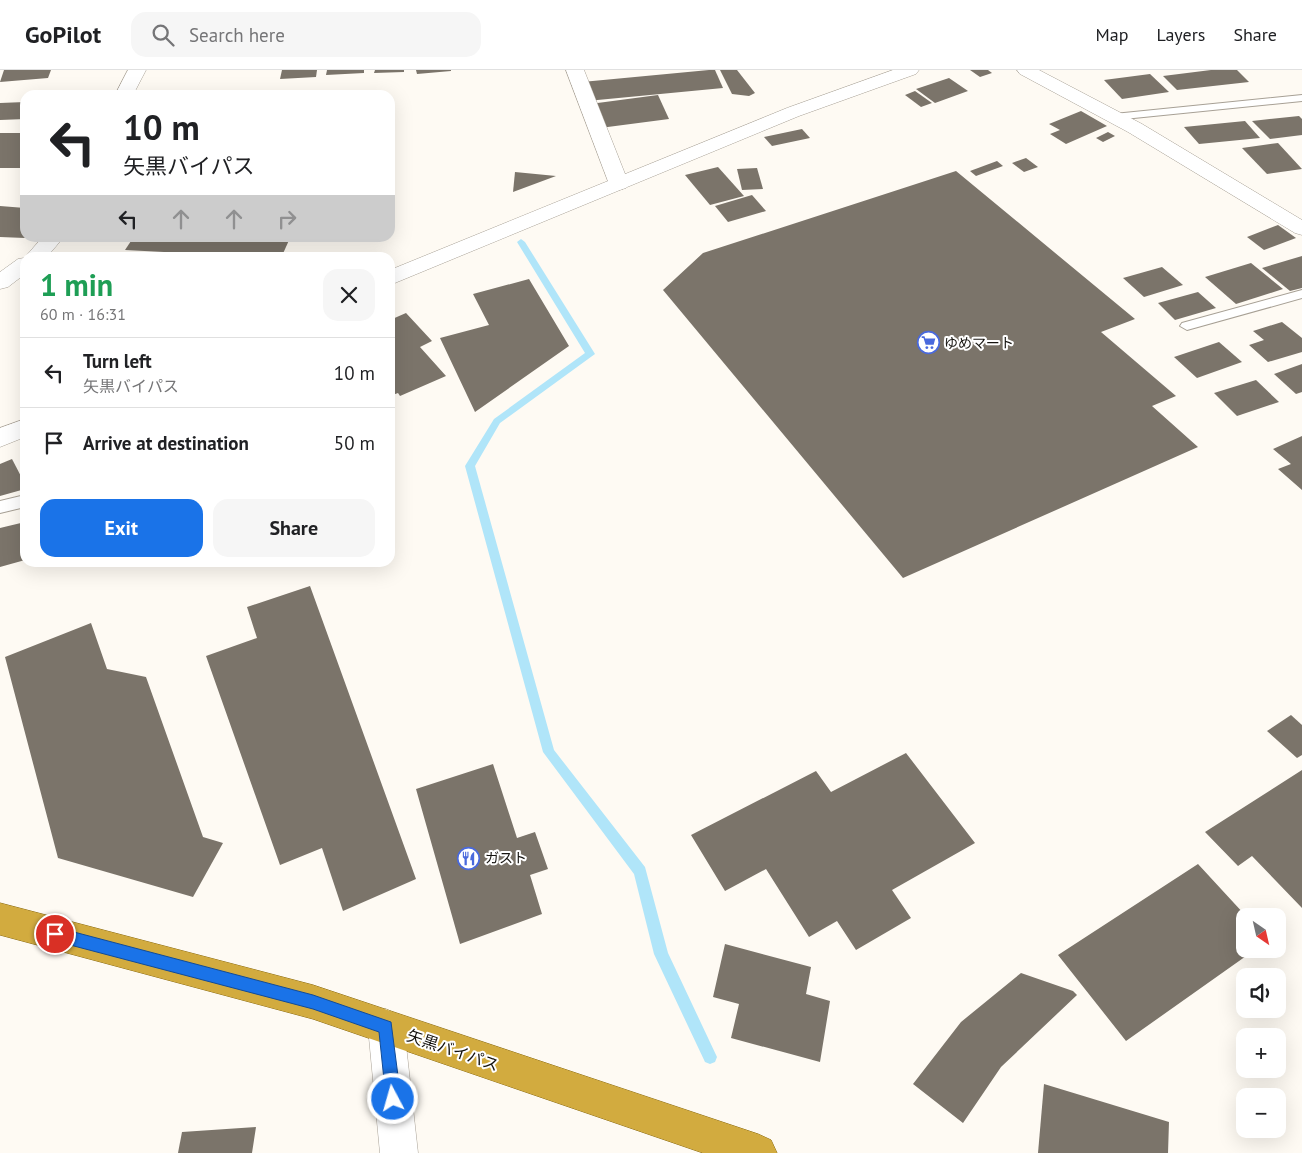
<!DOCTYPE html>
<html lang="en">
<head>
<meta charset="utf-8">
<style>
	body { margin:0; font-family:"PT Sans","Noto Sans JP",sans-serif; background:#f6f6f6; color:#202124; height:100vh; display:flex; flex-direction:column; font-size:19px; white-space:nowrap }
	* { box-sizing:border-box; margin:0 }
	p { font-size:16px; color:#757577 }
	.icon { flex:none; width:28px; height:28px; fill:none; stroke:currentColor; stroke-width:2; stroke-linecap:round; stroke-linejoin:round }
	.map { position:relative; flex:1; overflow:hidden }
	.panel { position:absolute; left:20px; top:182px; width:375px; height:315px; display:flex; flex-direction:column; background:#fff; border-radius:15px; box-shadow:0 5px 20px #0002 }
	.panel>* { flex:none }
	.top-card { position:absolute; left:20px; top:20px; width:375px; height:152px; border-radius:15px; box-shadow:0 5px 20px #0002; background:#fff; color:#202124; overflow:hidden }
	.needle { width:32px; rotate:146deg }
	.fabs { position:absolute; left:1236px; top:838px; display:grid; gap:10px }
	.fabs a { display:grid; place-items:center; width:50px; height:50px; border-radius:10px; background:#fff; box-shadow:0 5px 20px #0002; font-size:25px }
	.pin { position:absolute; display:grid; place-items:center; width:42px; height:42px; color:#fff; margin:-21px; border:2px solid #fff; border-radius:50%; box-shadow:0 1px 5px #0007 }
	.me { position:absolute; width:55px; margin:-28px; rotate:354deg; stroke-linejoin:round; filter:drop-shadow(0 0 4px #0008) }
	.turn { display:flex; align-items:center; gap:18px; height:105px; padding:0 20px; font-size:22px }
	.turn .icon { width:65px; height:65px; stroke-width:2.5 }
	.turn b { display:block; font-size:35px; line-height:42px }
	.lanes { display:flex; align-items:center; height:48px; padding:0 20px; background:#0003; justify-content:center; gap:25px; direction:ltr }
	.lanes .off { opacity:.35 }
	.round { display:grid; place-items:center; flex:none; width:52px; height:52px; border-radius:15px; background:#f6f6f6 }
	.head { display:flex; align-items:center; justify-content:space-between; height:85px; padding:0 20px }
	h1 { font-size:30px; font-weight:800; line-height:38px; color:#1e9e55 }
	.action { display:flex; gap:10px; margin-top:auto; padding:10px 20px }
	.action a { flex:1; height:58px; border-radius:15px; background:#1a73e8; color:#fff; font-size:20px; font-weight:800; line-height:58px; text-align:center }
	.action a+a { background:#f6f6f6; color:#202124 }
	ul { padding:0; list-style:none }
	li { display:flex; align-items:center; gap:15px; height:70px; padding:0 20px; border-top:1px solid #e0e0e0 }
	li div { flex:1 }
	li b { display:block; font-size:19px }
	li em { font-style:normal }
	header { display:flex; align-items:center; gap:30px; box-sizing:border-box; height:70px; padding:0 25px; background:#fff; border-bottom:1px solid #e0e0e0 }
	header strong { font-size:24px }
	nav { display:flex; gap:28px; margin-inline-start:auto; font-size:18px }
	.search { width:350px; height:45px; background:#f6f6f6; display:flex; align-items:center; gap:12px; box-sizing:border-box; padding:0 18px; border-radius:15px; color:#757577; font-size:19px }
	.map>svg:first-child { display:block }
</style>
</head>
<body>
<header>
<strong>GoPilot</strong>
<div class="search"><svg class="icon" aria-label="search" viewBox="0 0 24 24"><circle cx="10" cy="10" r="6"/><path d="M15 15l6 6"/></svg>Search here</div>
<nav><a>Map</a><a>Layers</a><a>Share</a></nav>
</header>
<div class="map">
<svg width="1302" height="1083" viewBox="0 0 1302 1083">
	<rect width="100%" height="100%" fill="#fefaf3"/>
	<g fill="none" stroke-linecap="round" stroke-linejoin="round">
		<!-- stream -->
		<polygon fill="#b0e5f9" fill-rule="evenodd" points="521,169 525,172 595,284 500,353 475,396 554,680 645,797 668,883 717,987 715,992 710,994 705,992 654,884 634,804 543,682 465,396 494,349 585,283 517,172"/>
	</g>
	<!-- building -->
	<g fill="#7b746a">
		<polygon points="4,0 51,0 48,8 0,12"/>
		<polygon points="282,0 317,0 316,7 280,9"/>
		<polygon points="327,0 364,0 364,3 326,5"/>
		<polygon points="375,0 404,0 404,2 374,3"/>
		<polygon points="416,0 451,0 451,1 417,4"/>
		<polygon points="709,0 715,0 723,18 587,31 582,12"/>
		<polygon points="720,0 737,0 755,23 749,26 732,24"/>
		<polygon points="970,0 988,0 992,3 980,7"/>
		<polygon points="1211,0 1237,0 1249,12 1177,20 1163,6"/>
		<polygon points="1150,4 1169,22 1122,29 1104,10"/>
		<polygon points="949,8 968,21 935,33 916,19"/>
		<polygon points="915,21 932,33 921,37 905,25"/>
		<polygon points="658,25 669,49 600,58 590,34"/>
		<polygon points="25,32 25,49 0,50 0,33"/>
		<polygon points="1081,41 1107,56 1066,74 1050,64 1060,60 1049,54"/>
		<polygon points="1299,46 1302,49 1302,65 1270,69 1252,51"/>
		<polygon points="1245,51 1260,68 1199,74 1184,57"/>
		<polygon points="802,59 810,68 772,76 764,67"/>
		<polygon points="1108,62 1115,66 1103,72 1096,68"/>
		<rect x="0" y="63" width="25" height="35"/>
		<polygon points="1278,73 1302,99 1267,104 1242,78"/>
		<polygon points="1026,88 1038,97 1024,102 1012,93"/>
		<polygon points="997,91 1003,96 976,106 970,101"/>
		<polygon points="718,97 744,126 710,135 685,105"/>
		<polygon points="757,98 763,119 742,120 737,99"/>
		<polygon points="956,101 1135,249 1101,262 1176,326 1152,336 1198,377 903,508 663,220 703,183"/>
		<polygon points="515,102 556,106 513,122"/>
		<polygon points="752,125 766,141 728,152 715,136"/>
		<polygon points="0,136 25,138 25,168 0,167"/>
		<polygon points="1278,155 1296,168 1264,180 1247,167"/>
		<polygon points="133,168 290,168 281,188 125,180"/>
		<polygon points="1302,186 1302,218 1290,221 1262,198"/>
		<polygon points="1251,193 1283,219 1236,234 1205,207"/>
		<polygon points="1162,197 1183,215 1144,227 1123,208"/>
		<polygon points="529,209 569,276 475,342 440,268 489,255 473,224"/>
		<polygon points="1198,222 1216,238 1175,250 1158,233"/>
		<polygon points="406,243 432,271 420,277 446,306 400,326 398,323 390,326 390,250"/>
		<polygon points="1282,252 1302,268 1302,282 1268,292 1249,275 1264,270 1253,261"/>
		<polygon points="1219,272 1242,292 1197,308 1174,287"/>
		<polygon points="1302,294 1302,322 1296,324 1274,304"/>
		<polygon points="1256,310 1279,332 1237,346 1214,323"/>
		<polygon points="1302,366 1302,420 1278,399 1291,394 1273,379"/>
		<polygon points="12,389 25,414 25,419 0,426 0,394"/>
		<polygon points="25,452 25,490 0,497 0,458"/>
		<polygon points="310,516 416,809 343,841 322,778 280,795 206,586 257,568 247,537"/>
		<polygon points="91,553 107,599 146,607 203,767 223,773 193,827 58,788 5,587"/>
		<polygon points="1291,645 1302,655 1302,685 1297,688 1267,661"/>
		<polygon points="906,683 975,773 892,820 911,848 856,880 837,851 809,867 766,799 725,821 691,765 816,701 831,722"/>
		<polygon points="493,694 517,768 535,762 548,799 530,805 542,844 460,874 416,719"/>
		<polygon points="1302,700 1302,838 1252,786 1238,796 1205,762"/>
		<polygon points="1198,794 1245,845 1245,879 1256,879 1126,971 1058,885"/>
		<polygon points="725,874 811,897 806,924 830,931 820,992 731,968 739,934 713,927"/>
		<polygon points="1021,903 1073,921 1077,925 1001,997 963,1053 913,1014 961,952"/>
		<polygon points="1044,1014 1169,1052 1168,1083 1038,1083"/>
		<polygon points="256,1057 252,1083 178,1083 182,1062"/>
	</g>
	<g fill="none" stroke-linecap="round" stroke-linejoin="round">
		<defs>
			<g id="service">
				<polygon points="1302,25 1302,31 1114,50 1109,47 1114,44"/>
				<polygon points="1302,220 1302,228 1187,260 1180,256 1182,253"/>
				<polygon points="25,425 25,437 0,443 0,431"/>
			</g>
			<g id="minor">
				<polygon points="128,0 146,0 133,25 115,25"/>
				<polygon points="566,0 584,0 629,114 626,118 619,120 612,118 609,114"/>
				<polygon points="1017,0 1039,0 1142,54 1302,150 1302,165 1295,163 1128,62 1020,4"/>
				<polygon points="42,168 63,168 46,188 25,188 25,204 8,217 0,219 0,202 18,189 24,188"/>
				<polygon points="386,939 398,945 404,957 418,1083 380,1083 368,957 374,945"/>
			</g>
			<g id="tertiary">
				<polygon points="893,0 919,0 916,4 799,46 390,215 390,200 787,38"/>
				<polygon points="25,349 25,367 0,377 0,358"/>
			</g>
			<polygon id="trunk" points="0,833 313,915 758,1064 771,1070 777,1083 703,1083 313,949 0,865"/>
		</defs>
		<!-- service casing -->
		<use href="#service" stroke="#a7a095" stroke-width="2"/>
		<!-- minor casing -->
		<use href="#minor" stroke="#a7a095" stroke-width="1"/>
		<!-- tertiary casing -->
		<use href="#tertiary" stroke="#a7a095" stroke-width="1"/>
		<!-- trunk casing -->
		<use href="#trunk" stroke="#88680f" stroke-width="1"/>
		<!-- service -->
		<use href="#service" fill="#fff" fill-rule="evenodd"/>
		<!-- minor -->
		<use href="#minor" fill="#fff" fill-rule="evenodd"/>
		<!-- tertiary -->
		<use href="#tertiary" fill="#fff" fill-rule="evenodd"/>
		<!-- trunk -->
		<use href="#trunk" fill="#d2ab3f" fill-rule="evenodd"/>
	</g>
	<!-- route -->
	<polygon fill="#1a73e8" stroke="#114b97" points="55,857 313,925 391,952 401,1029 399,1034 393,1037 388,1034 386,1029 379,962 313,939 55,871 50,869 48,864 50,859"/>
	<!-- icons -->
	<defs>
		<symbol id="supermarket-ring" viewBox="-11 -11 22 22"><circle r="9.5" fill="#fff" stroke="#4969dd" stroke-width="1.5"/><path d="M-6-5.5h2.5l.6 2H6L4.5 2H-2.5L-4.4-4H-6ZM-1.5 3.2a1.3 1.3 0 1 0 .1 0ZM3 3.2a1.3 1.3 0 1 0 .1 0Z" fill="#4969dd"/></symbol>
		<symbol id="restaurant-ring" viewBox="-11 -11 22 22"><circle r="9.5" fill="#fff" stroke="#4969dd" stroke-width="1.5"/><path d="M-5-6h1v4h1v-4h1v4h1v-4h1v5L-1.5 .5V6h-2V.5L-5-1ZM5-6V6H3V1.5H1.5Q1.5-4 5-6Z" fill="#4969dd"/></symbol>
	</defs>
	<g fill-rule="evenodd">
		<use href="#supermarket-ring" x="916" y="260" width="25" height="25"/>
		<use href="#restaurant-ring" x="456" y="776" width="25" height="25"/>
	</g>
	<g text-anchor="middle" stroke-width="4" stroke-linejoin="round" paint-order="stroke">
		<!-- poi labels -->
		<g font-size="14" fill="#15130f" stroke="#fff" text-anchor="start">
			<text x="944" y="278">ゆめマート</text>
			<text x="485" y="793">ガスト</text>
		</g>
		<!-- near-street labels -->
		<g font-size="16" fill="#15130f" stroke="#fff">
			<text transform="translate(453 980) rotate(19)" y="6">矢黒バイパス</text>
		</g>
	</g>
</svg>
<div class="fabs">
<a><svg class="needle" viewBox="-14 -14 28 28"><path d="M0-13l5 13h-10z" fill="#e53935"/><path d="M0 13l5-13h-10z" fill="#757577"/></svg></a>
<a><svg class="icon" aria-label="sound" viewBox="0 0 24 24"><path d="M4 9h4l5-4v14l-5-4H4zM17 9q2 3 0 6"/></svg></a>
<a>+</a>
<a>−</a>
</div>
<div class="pin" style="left:55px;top:864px;background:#d93025"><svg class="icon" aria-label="arrive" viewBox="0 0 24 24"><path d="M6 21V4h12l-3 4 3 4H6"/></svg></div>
<svg class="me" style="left:393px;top:1029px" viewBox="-20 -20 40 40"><circle r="17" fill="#1a73e8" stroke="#fff" stroke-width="3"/><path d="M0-11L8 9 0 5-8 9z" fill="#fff"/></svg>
<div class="top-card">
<div class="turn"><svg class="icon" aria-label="left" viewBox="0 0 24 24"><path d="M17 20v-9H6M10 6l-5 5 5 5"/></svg><div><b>10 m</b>矢黒バイパス</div></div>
<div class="lanes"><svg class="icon" aria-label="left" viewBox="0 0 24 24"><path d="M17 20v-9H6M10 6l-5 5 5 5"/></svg><svg class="icon off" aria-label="ahead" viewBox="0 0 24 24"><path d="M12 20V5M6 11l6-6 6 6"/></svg><svg class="icon off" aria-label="ahead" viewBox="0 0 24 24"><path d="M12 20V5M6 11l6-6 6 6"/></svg><svg class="icon off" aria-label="right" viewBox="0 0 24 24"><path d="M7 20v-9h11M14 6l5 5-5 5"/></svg></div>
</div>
<section class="panel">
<div class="head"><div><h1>1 min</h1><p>60 m · 16:31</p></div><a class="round"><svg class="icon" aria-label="close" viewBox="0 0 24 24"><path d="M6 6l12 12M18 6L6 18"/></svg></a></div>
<ul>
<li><svg class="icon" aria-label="left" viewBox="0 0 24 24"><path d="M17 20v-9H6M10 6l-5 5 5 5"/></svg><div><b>Turn left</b><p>矢黒バイパス</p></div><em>10 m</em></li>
<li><svg class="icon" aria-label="arrive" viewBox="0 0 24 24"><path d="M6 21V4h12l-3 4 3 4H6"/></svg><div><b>Arrive at destination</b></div><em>50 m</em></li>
</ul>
<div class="action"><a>Exit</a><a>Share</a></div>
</section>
</div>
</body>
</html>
